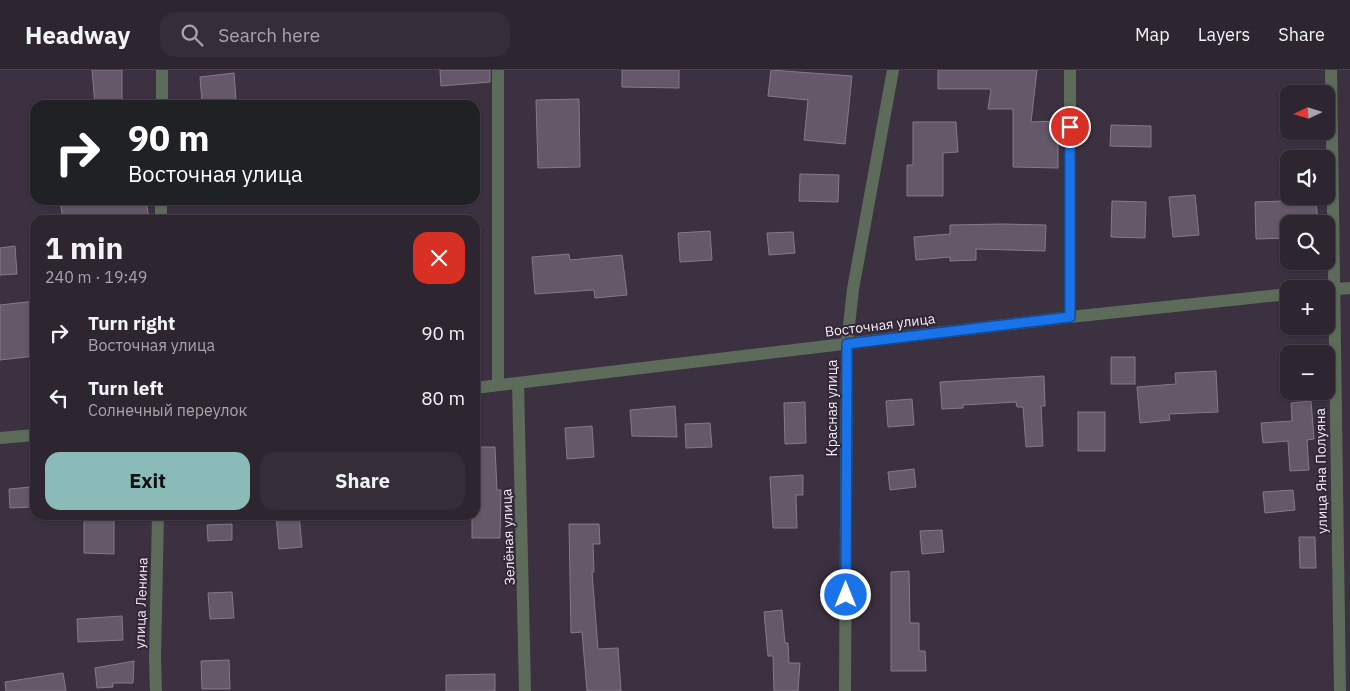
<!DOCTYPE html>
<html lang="en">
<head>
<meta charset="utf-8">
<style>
	body { margin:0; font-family:"IBM Plex Sans",sans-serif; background:#352d38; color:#f1f3f6; height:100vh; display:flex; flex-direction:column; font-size:19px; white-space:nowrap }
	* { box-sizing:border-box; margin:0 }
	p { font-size:16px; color:#a7a5ab }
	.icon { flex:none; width:28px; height:28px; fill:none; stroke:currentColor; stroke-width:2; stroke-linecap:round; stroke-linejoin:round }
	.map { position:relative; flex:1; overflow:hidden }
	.panel { position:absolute; left:30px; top:145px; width:450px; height:305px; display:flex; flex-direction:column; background:#2d2530; border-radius:15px; box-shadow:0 1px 4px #0004,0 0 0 1px #48424c }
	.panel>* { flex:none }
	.hud { position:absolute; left:30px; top:30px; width:450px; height:105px; border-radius:15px; box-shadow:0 1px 4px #0004,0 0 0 1px #48424c; background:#202124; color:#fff; overflow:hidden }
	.needle { width:32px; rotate:266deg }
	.tools { position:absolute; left:1280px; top:15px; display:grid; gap:10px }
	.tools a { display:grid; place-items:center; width:55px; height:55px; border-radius:10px; background:#2d2530; box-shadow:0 1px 4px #0004,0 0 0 1px #48424c; font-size:25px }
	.pin { position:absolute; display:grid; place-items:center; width:42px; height:42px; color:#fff; margin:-21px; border:2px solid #fff; border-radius:50%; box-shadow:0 1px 5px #0007 }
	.me { position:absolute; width:55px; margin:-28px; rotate:0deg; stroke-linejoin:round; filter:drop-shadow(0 0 4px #0008) }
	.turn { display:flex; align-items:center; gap:18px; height:105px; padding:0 15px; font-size:22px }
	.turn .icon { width:65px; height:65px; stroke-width:2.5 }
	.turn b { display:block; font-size:35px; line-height:42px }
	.round { display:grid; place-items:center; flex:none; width:52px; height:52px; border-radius:15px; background:#352d38 }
	.overview { display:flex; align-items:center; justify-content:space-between; height:85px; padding:0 15px }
	h1 { font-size:30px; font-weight:700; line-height:38px }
	.action { display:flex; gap:10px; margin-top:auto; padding:10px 15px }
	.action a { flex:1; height:58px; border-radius:15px; background:#8bbbb9; color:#111; font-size:20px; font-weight:700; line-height:58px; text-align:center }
	.action a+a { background:#352d38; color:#f1f3f6 }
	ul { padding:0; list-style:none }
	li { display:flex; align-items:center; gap:15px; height:65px; padding:0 15px }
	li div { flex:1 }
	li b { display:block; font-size:19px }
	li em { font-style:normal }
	header { display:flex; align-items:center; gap:30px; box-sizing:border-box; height:70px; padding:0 25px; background:#2d2530; border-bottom:1px solid #48424c }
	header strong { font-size:24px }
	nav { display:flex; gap:28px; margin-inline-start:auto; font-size:18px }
	.search { width:350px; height:45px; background:#352d38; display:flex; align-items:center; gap:12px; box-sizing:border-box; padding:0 18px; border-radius:15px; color:#a7a5ab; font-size:19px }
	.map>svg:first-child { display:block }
</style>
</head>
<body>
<header>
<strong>Headway</strong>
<div class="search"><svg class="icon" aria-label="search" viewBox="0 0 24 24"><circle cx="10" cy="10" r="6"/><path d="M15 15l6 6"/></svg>Search here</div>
<nav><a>Map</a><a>Layers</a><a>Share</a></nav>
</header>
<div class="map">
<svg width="1350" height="621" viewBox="0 0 1350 621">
	<rect width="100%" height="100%" fill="#3c3140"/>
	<!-- building -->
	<g fill="#645869" stroke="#86798b">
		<polygon points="92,0 122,0 122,35 95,35"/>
		<polygon points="440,0 490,0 490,12 441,16"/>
		<polygon points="622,0 679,0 679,18 622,17"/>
		<polygon points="771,0 852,6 845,74 804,70 808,30 768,26"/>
		<polygon points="938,0 1037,0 1031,52 1058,51 1058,98 1013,97 1013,39 988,39 991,19 938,19"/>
		<polygon points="234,3 236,29 202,32 200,7"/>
		<polygon points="579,29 580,97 538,98 536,30"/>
		<polygon points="913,52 956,52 958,82 943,83 943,126 907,126 907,95 913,95"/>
		<polygon points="1111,55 1151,56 1151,77 1110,76"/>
		<polygon points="800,104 839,105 838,132 799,131"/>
		<polygon points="1195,125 1199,165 1173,167 1169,127"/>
		<polygon points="60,130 146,130 149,150 63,150"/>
		<polygon points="1316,130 1318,154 1289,154 1289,168 1256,169 1255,132"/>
		<polygon points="1112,131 1146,132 1145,168 1111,167"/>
		<polygon points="1002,154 1046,155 1045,181 976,179 976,190 950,191 950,187 916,190 914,167 950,164 950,155"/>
		<polygon points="710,161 712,190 680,192 678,163"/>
		<polygon points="793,162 795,183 769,185 767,163"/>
		<polygon points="15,176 17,204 0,205 0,178"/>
		<polygon points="569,184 570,190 622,185 627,225 595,228 594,220 535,224 532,187"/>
		<polygon points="35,231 35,286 0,290 0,235"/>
		<rect x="1111" y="287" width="24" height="27"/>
		<polygon points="1216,301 1218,342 1169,344 1170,350 1140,353 1137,317 1176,314 1175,303"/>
		<polygon points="1044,306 1045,336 1041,336 1043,376 1026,377 1023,337 1017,337 1016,332 963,335 963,338 942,339 940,312"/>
		<polygon points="912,329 914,355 888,357 886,331"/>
		<polygon points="1311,331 1314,369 1307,370 1309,400 1290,401 1288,371 1263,373 1261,353 1292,351 1291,333"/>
		<polygon points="805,332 806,373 785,374 784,333"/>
		<polygon points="675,336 677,367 632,366 630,340"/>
		<rect x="1078" y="342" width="27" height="39"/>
		<polygon points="710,353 712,377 686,378 685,354"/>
		<polygon points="592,356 594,387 567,389 565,358"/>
		<polygon points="475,377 495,377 497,420 501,420 500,468 472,468 472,445 475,445"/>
		<polygon points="914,399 916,417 890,420 888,402"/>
		<polygon points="803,405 803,425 796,425 797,458 773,458 770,407"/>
		<polygon points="31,417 32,437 10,438 9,419"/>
		<polygon points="1293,420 1295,440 1265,443 1263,422"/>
		<polygon points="276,445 299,445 302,477 279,479"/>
		<polygon points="84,448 114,449 114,484 84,483"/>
		<polygon points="232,454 232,470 208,471 207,455"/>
		<polygon points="569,454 599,454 600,474 593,474 594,502 592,502 598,579 618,578 621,621 587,621 582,562 571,563"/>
		<polygon points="942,460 944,482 922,484 920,461"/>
		<polygon points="1299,467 1315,467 1316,498 1300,498"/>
		<polygon points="909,501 910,553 919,553 919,581 925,581 926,601 891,601 891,502"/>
		<polygon points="232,522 234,548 210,549 208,523"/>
		<polygon points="782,540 785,573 788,573 789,593 800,593 798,621 774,621 773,586 768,586 764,542"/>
		<polygon points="122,546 123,570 78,572 77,549"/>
		<polygon points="229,590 230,619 202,619 201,591"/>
		<polygon points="134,591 133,613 113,613 113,617 97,618 95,598"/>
		<polygon points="63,603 66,621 6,621 5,612"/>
		<polygon points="495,604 495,621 446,621 446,605"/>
	</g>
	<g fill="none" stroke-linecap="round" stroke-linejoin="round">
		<!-- minor -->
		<g stroke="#5d6c5a" stroke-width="12">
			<polyline points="498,0 498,315"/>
			<polyline points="1331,0 1340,621"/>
			<polyline points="162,35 162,0"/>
			<polyline points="161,150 161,130"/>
			<polyline points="1326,220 1350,218"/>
			<polyline points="1070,247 1070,0"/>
			<polyline points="518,313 525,621"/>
			<polyline points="475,318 1070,247 1289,224"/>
			<polyline points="0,368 35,365"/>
			<polyline points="156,621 155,588 158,445"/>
			<polyline points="845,621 847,274 853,219 893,0"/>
		</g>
	</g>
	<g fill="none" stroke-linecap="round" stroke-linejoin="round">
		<defs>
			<polyline id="route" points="846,525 847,274 1070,247 1070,57"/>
		</defs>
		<!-- route casing -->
		<use href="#route" stroke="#114b97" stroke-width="12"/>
		<!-- route -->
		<use href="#route" stroke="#1a73e8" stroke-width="9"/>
	</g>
	<g text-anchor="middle" stroke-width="4" stroke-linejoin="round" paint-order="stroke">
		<!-- street labels -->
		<g font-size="14" fill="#f3ecf6" stroke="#322736">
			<text transform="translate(880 255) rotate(-7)" y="5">Восточная улица</text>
			<text transform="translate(832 338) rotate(-90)" y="5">Красная улица</text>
			<text transform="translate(1321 401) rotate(-91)" y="5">улица Яна Полуяна</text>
			<text transform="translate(508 467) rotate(-92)" y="5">Зелёная улица</text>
			<text transform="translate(141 533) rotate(-88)" y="5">улица Ленина</text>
		</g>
	</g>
</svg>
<div class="tools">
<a><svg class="needle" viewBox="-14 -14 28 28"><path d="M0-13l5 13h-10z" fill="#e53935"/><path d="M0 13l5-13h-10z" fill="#a7a5ab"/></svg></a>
<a><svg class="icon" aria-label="sound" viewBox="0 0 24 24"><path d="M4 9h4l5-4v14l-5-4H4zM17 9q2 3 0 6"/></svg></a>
<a><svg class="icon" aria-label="search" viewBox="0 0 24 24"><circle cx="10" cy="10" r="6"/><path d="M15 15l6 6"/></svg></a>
<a>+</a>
<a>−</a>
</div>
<div class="pin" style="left:1070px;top:57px;background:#d93025"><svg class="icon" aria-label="arrive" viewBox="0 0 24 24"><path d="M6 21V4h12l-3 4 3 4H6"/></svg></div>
<svg class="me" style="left:846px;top:525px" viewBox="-20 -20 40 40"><circle r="17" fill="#1a73e8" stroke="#fff" stroke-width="3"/><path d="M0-11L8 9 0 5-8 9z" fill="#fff"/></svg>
<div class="hud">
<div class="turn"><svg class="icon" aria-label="right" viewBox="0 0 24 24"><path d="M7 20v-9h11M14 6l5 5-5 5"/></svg><div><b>90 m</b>Восточная улица</div></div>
</div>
<section class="panel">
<div class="overview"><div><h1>1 min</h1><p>240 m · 19:49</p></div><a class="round" style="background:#d93025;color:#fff"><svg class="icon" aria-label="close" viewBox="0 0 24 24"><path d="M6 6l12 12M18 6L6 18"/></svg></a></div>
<ul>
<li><svg class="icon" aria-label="right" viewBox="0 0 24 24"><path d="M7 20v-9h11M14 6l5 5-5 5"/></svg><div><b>Turn right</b><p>Восточная улица</p></div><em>90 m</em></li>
<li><svg class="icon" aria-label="left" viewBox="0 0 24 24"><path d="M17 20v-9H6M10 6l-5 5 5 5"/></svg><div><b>Turn left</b><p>Солнечный переулок</p></div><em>80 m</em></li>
</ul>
<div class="action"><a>Exit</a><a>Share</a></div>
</section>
</div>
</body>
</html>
